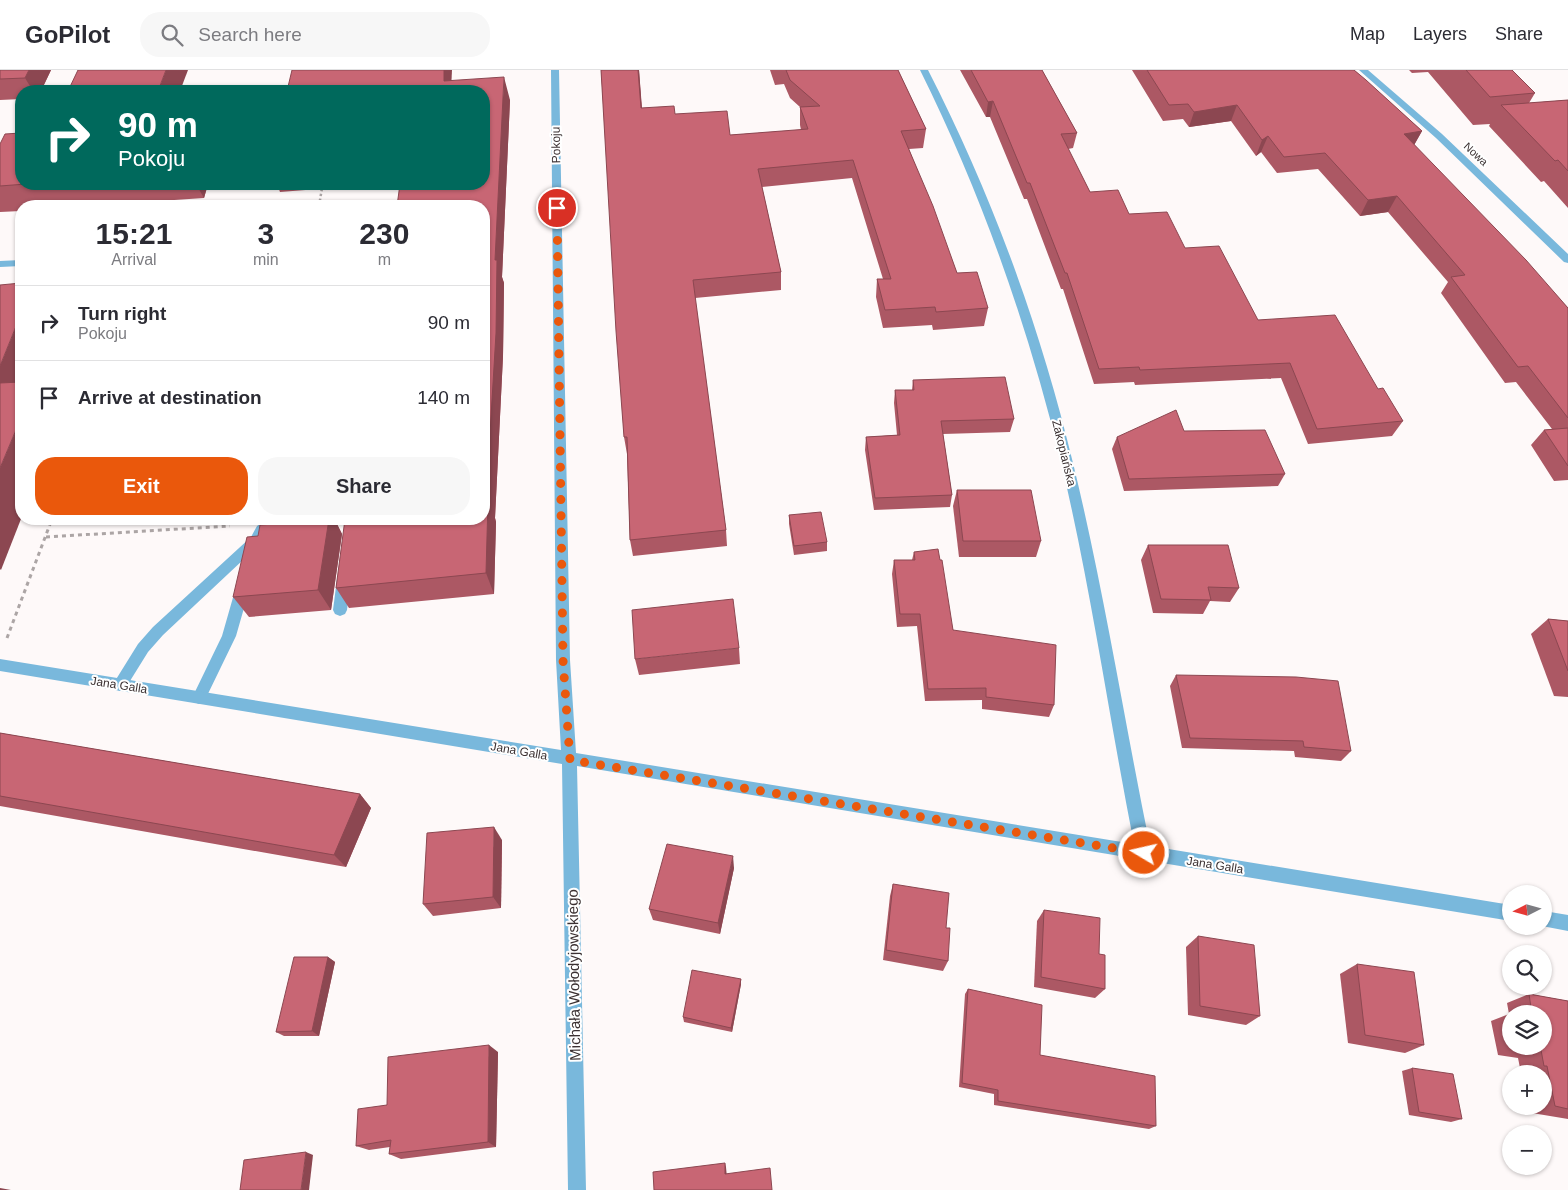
<!DOCTYPE html>
<html lang="en">
<head>
<meta charset="utf-8">
<style>
	body { margin:0; font-family:Helvetica,sans-serif; background:#f7f7f7; color:#2b2b33; height:100vh; display:flex; flex-direction:column; font-size:19px; white-space:nowrap }
	* { box-sizing:border-box; margin:0 }
	p { font-size:16px; color:#7c7c81 }
	.icon { flex:none; width:28px; height:28px; fill:none; stroke:currentColor; stroke-width:2; stroke-linecap:round; stroke-linejoin:round }
	.map { position:relative; flex:1; overflow:hidden }
	.drawer { position:absolute; left:15px; top:130px; width:475px; height:325px; display:flex; flex-direction:column; background:#fff; border-radius:20px; box-shadow:0 1px 4px #0004 }
	.drawer>* { flex:none }
	.banner { position:absolute; left:15px; top:15px; width:475px; height:105px; border-radius:20px; box-shadow:0 1px 4px #0004; background:#00695c; color:#fff; overflow:hidden }
	.needle { width:32px; rotate:264deg }
	.tools { position:absolute; left:1502px; top:815px; display:grid; gap:10px }
	.tools a { display:grid; place-items:center; width:50px; height:50px; border-radius:50%; background:#fff; box-shadow:0 1px 4px #0004; font-size:25px }
	.pin { position:absolute; display:grid; place-items:center; width:42px; height:42px; color:#fff; margin:-21px; border:2px solid #fff; border-radius:50%; box-shadow:0 1px 5px #0007 }
	.me { position:absolute; width:55px; margin:-28px; rotate:279deg; stroke-linejoin:round; filter:drop-shadow(0 0 4px #0008) }
	.turn { display:flex; align-items:center; gap:18px; height:105px; padding:0 20px; font-size:22px }
	.turn .icon { width:65px; height:65px; stroke-width:2.5 }
	.turn b { display:block; font-size:35px; line-height:42px }
	.eta { display:flex; justify-content:space-evenly; align-items:center; height:85px; text-align:center }
	.eta b { font-size:30px; font-weight:700; line-height:35px }
	.primary-button { display:flex; gap:10px; margin-top:auto; padding:10px 20px }
	.primary-button a { flex:1; height:58px; border-radius:20px; background:#ea580c; color:#fff; font-size:20px; font-weight:700; line-height:58px; text-align:center }
	.primary-button a+a { background:#f7f7f7; color:#2b2b33 }
	ul { padding:0; list-style:none }
	li { display:flex; align-items:center; gap:15px; height:75px; padding:0 20px; border-top:1px solid #e1e1e2 }
	li div { flex:1 }
	li b { display:block; font-size:19px }
	li em { font-style:normal }
	header { display:flex; align-items:center; gap:30px; box-sizing:border-box; height:70px; padding:0 25px; background:#fff; border-bottom:1px solid #e1e1e2 }
	header strong { font-size:24px }
	nav { display:flex; gap:28px; margin-inline-start:auto; font-size:18px }
	.search { width:350px; height:45px; background:#f7f7f7; display:flex; align-items:center; gap:12px; box-sizing:border-box; padding:0 18px; border-radius:20px; color:#7c7c81; font-size:19px }
	.map>svg:first-child { display:block }
</style>
</head>
<body>
<header>
<strong>GoPilot</strong>
<div class="search"><svg class="icon" aria-label="search" viewBox="0 0 24 24"><circle cx="10" cy="10" r="6"/><path d="M15 15l6 6"/></svg>Search here</div>
<nav><a>Map</a><a>Layers</a><a>Share</a></nav>
</header>
<div class="map">
<svg width="1568" height="1120" viewBox="0 0 1568 1120">
	<rect width="100%" height="100%" fill="#fef9f9"/>
	<g fill="none" stroke-linecap="round" stroke-linejoin="round">
		<!-- path-far1 -->
		<polyline stroke="#aca5a5" stroke-width="2.5" stroke-dasharray="2.5 2.5" stroke-linecap="butt" points="319,136 322,118"/>
		<!-- path -->
		<g stroke="#aca5a5" stroke-width="3" stroke-dasharray="4 4" stroke-linecap="butt">
			<polyline points="46,467 230,456"/>
			<polyline points="7,568 52,449"/>
		</g>
		<!-- service -->
		<g fill="#79b8dc" fill-rule="evenodd">
			<polygon points="21,190 21,196 0,197 0,191"/>
			<polygon points="267,449 282,449 267,464 259,475 163,565 148,582 125,619 120,621 115,619 113,615 115,611 138,574 153,557 251,467 257,456"/>
			<polygon points="344,504 349,505 351,509 347,540 345,544 340,546 335,544 333,540 337,509 339,505"/>
			<polygon points="243,512 248,513 250,517 236,566 204,632 199,634 194,632 192,628 222,566 236,517 238,513"/>
		</g>
		<!-- minor -->
		<g fill="#79b8dc" fill-rule="evenodd">
			<path d="M551,0H559L570,590L576,683L1134,774C1109,647 1091,518 1061,392C1028,256 982,125 920,0H928C992,125 1040,256 1073,393C1104,520 1124,649 1150,776L1511,835V851L577,696L586,1120H568L562,694L0,601V589L561,680L556,590Z"/>
			<polygon points="1359,0 1368,0 1442,64 1568,184 1568,193 1564,192 1436,68"/>
			<polygon points="1544,841 1568,845 1568,861 1542,856 1544,856"/>
		</g>
	</g>
	<!-- wall -->
	<g fill="#ac5864" fill-rule="evenodd">
		<polygon points="0,0 51,0 41,21 21,21 21,29 0,30"/>
		<polygon points="601,0 639,0 642,38 675,44 730,65 801,60 800,55 800,37 790,28 784,14 775,15 770,0 898,0 926,59 923,78 909,79 957,203 988,238 984,256 933,260 932,255 883,258 876,227 877,209 883,209 852,108 762,117 781,202 781,220 695,228 726,460 727,476 633,486 630,470 627,384 624,367"/>
		<polygon points="960,0 1042,0 1077,63 1073,78 1068,79 1090,122 1129,144 1185,178 1258,250 1378,319 1403,351 1392,366 1308,374 1281,308 1135,315 1134,312 1094,314 1063,219 1061,219 1027,129 1024,129 990,47 986,47"/>
		<polygon points="1132,0 1354,0 1422,61 1414,75 1568,238 1568,410 1554,411 1531,375 1544,360 1552,359 1516,312 1505,313 1441,223 1448,212 1388,142 1360,146 1318,99 1277,103 1261,82 1256,86 1231,51 1189,57 1183,49 1163,51"/>
		<polygon points="1409,0 1512,0 1535,23 1529,33 1568,30 1568,138 1544,111 1541,112 1489,56 1490,54 1473,55 1428,2 1412,3"/>
		<polygon points="451,10 510,30 502,207 504,213 503,286 495,448 496,452 494,524 349,538 336,518 484,114"/>
		<polygon points="0,74 21,114 208,114 204,128 85,136 21,136 21,141 0,142"/>
		<polygon points="277,114 382,114 280,122"/>
		<polygon points="913,310 1014,349 1010,362 943,364 952,425 950,437 874,440 865,380 866,367 897,365 894,333 895,320 912,320"/>
		<polygon points="1184,361 1285,404 1278,416 1124,421 1112,379 1117,367"/>
		<polygon points="957,420 1041,471 1036,487 959,487 953,436"/>
		<polygon points="789,445 827,472 827,481 794,485 789,454"/>
		<polygon points="335,450 342,464 331,540 249,547 233,527 258,466 316,451"/>
		<polygon points="1148,475 1239,518 1230,532 1210,531 1203,544 1153,543 1141,490"/>
		<polygon points="914,482 953,560 1054,635 1049,647 982,639 982,630 925,631 917,556 897,557 892,504 894,490 912,490"/>
		<polygon points="1548,549 1568,551 1568,627 1554,626 1531,564"/>
		<polygon points="739,578 740,594 639,605 635,589"/>
		<polygon points="1176,605 1351,681 1341,691 1295,687 1294,681 1182,678 1170,616"/>
		<polygon points="0,663 360,724 371,738 346,797 0,736"/>
		<polygon points="502,770 501,838 433,846 423,834"/>
		<polygon points="734,798 720,864 653,850 649,839"/>
		<polygon points="893,814 946,858 948,891 943,901 883,890 890,826"/>
		<polygon points="1044,840 1105,919 1095,928 1034,917 1037,851"/>
		<polygon points="1198,866 1260,946 1246,955 1188,945 1186,877"/>
		<polygon points="328,887 335,892 319,966 284,966 276,962"/>
		<polygon points="1357,894 1424,975 1405,983 1348,973 1340,904"/>
		<polygon points="741,909 741,914 732,962 684,952 683,947"/>
		<polygon points="968,919 1040,985 1156,1056 1149,1059 994,1035 994,1024 959,1017 965,924"/>
		<path d="M1529,924L1568,931V1049L1532,1043L1530,1036H1544V1004H1524L1521,1003L1518,988L1498,985L1491,951L1509,944L1507,933ZM1511,944H1544V976H1511Z"/>
		<polygon points="498,982 496,1077 401,1089 389,1084 390,1077 369,1080 356,1076 387,1035"/>
		<polygon points="1412,998 1462,1049 1451,1052 1409,1045 1402,1001"/>
	</g>
	<!-- shaded-wall -->
	<g fill="#8c4751">
		<polygon points="29,0 51,0 41,21 33,21 25,8"/>
		<polygon points="166,0 188,0 180,21 158,21"/>
		<polygon points="444,0 452,0 451,21 444,11"/>
		<polygon points="638,0 639,0 643,56 641,38"/>
		<polygon points="504,7 510,30 502,207 504,213 503,286 495,448 496,452 494,524 486,503 486,431 495,190"/>
		<polygon points="993,31 990,47 986,47 988,32"/>
		<polygon points="1237,35 1231,51 1189,57 1194,42"/>
		<polygon points="1422,61 1413,77 1404,64"/>
		<polygon points="1268,66 1261,82 1256,86 1262,70"/>
		<polygon points="196,114 208,114 204,128"/>
		<polygon points="1397,126 1388,142 1360,146 1368,130"/>
		<polygon points="21,244 21,344 0,322 0,296"/>
		<polygon points="21,348 21,449 1,500 0,499 0,398"/>
		<polygon points="329,449 336,449 335,450 342,464 331,540 318,520"/>
		<polygon points="360,724 371,738 346,797 334,785"/>
		<polygon points="494,757 502,770 501,838 493,827"/>
		<polygon points="733,786 734,798 720,864 718,853"/>
		<polygon points="328,887 335,892 319,966 312,961"/>
		<polygon points="741,909 741,914 732,962 731,958"/>
		<polygon points="489,975 498,982 496,1077 488,1072"/>
		<polygon points="306,1082 313,1085 309,1120 301,1120"/>
		<polygon points="725,1093 726,1097 727,1108 725,1104"/>
		<polygon points="0,1118 11,1120 0,1120"/>
	</g>
	<!-- building -->
	<g fill="#c86674" stroke="#8c4751">
		<polygon points="0,0 29,0 25,8 0,9"/>
		<polygon points="78,0 166,0 158,21 68,21"/>
		<polygon points="292,0 444,0 444,11 504,7 495,190 497,190 496,263 486,431 488,431 486,503 336,518 345,449 484,449 484,136 397,136 400,114 484,114 484,21 287,21"/>
		<polygon points="601,0 638,0 641,38 674,36 675,44 727,41 730,65 808,59 800,37 820,36 790,10 786,0 898,0 926,59 901,61 933,136 957,203 977,202 988,238 936,242 935,237 885,240 877,209 891,209 853,90 758,99 781,202 693,210 726,460 630,470 627,367 624,367 616,261"/>
		<polygon points="971,0 1042,0 1077,63 1061,64 1090,122 1118,120 1129,144 1167,142 1185,178 1219,176 1258,250 1335,245 1378,319 1383,318 1403,351 1317,359 1290,293 1140,300 1139,297 1099,299 1067,203 1065,203 1030,113 1027,113 993,31 988,32"/>
		<polygon points="1147,0 1354,0 1366,10 1422,61 1404,64 1526,190 1568,238 1568,348 1528,296 1518,297 1451,207 1465,205 1397,126 1368,130 1325,83 1284,87 1268,66 1262,70 1237,35 1194,42 1188,34 1169,35"/>
		<polygon points="1466,0 1512,0 1535,23 1490,27"/>
		<polygon points="1568,30 1568,101 1558,90 1555,91 1501,35"/>
		<polygon points="21,63 21,114 26,114 0,116 0,74 5,64"/>
		<polygon points="21,213 21,244 0,296 0,215"/>
		<polygon points="1005,307 1014,349 941,351 952,425 875,428 866,367 900,365 895,320 914,320 913,310"/>
		<polygon points="21,312 21,348 0,398 0,313"/>
		<polygon points="1176,340 1184,361 1265,360 1285,404 1129,409 1117,367"/>
		<polygon points="1568,358 1568,396 1544,360"/>
		<polygon points="957,420 1031,420 1041,471 963,471"/>
		<polygon points="821,442 827,472 794,476 789,445"/>
		<polygon points="316,449 329,449 318,520 233,527 247,467 258,466 260,455 316,451"/>
		<polygon points="1148,475 1228,475 1239,518 1208,517 1211,530 1161,529"/>
		<polygon points="938,479 940,490 942,490 953,560 1056,575 1054,635 986,627 986,618 928,619 920,544 900,544 894,490 915,490 914,482"/>
		<polygon points="733,529 739,578 635,589 632,540"/>
		<polygon points="1548,549 1568,551 1568,601"/>
		<polygon points="1176,605 1296,607 1338,611 1351,681 1304,677 1303,671 1190,668"/>
		<polygon points="0,663 360,724 334,785 0,726"/>
		<polygon points="494,757 493,827 423,834 427,763"/>
		<polygon points="667,774 733,786 718,853 649,839"/>
		<polygon points="893,814 949,823 946,858 950,858 948,891 886,880"/>
		<polygon points="1044,840 1100,848 1099,884 1105,885 1105,919 1041,907"/>
		<polygon points="1198,866 1254,875 1260,946 1200,936"/>
		<polygon points="294,887 328,887 312,961 276,962"/>
		<polygon points="1357,894 1414,902 1424,975 1365,965"/>
		<polygon points="692,900 741,909 731,958 683,947"/>
		<polygon points="968,919 1042,935 1040,985 1155,1006 1156,1056 998,1031 998,1020 962,1013"/>
		<polygon points="1529,924 1568,931 1568,1039 1555,1036 1547,996 1544,996 1541,980 1520,977 1544,976 1544,944 1532,944"/>
		<polygon points="489,975 488,1072 389,1084 391,1070 356,1076 358,1039 387,1035 388,987"/>
		<polygon points="1412,998 1453,1004 1462,1049 1419,1042"/>
		<polygon points="306,1082 301,1120 240,1120 244,1090"/>
		<polygon points="725,1093 725,1104 770,1098 772,1120 654,1120 653,1102"/>
	</g>
	<g fill="none" stroke-linecap="round" stroke-linejoin="round">
		<!-- route -->
		<polyline stroke="#ea580c" stroke-width="9" stroke-dasharray="0 16.2" points="557,138 563,590 570,690 1144,783"/>
	</g>
	<g text-anchor="middle" stroke-width="4" stroke-linejoin="round" paint-order="stroke">
		<!-- far-street labels -->
		<g font-size="11" fill="#3b3132" stroke="#fff">
			<text transform="translate(1476 84) rotate(43)" y="4">Nowa</text>
		</g>
		<!-- street labels -->
		<g font-size="12" fill="#3b3132" stroke="#fff">
			<text transform="translate(556 75) rotate(-91)" y="4">Pokoju</text>
			<text transform="translate(1064 383) rotate(76)" y="4">Zakopiańska</text>
			<text transform="translate(119 615) rotate(9)" y="4">Jana Galla</text>
			<text transform="translate(519 681) rotate(10)" y="4">Jana Galla</text>
			<text transform="translate(1215 795) rotate(9)" y="4">Jana Galla</text>
		</g>
		<!-- near-street labels -->
		<g font-size="15" fill="#3b3132" stroke="#fff">
			<text transform="translate(574 905) rotate(-91)" y="5">Michała Wołodyjowskiego</text>
		</g>
	</g>
</svg>
<div class="tools">
<a><svg class="needle" viewBox="-14 -14 28 28"><path d="M0-13l5 13h-10z" fill="#e53935"/><path d="M0 13l5-13h-10z" fill="#7c7c81"/></svg></a>
<a><svg class="icon" aria-label="search" viewBox="0 0 24 24"><circle cx="10" cy="10" r="6"/><path d="M15 15l6 6"/></svg></a>
<a><svg class="icon" aria-label="layers" viewBox="0 0 24 24"><path d="M12 4l9 5-9 5-9-5zM3 14l9 5 9-5"/></svg></a>
<a>+</a>
<a>−</a>
</div>
<div class="pin" style="left:557px;top:138px;background:#d93025"><svg class="icon" aria-label="arrive" viewBox="0 0 24 24"><path d="M6 21V4h12l-3 4 3 4H6"/></svg></div>
<svg class="me" style="left:1144px;top:783px" viewBox="-20 -20 40 40"><circle r="17" fill="#ea580c" stroke="#fff" stroke-width="3"/><path d="M0-11L8 9 0 5-8 9z" fill="#fff"/></svg>
<div class="banner">
<div class="turn"><svg class="icon" aria-label="right" viewBox="0 0 24 24"><path d="M7 20v-9h11M14 6l5 5-5 5"/></svg><div><b>90 m</b>Pokoju</div></div>
</div>
<section class="drawer">
<div class="eta">
<div><b>15:21</b><p>Arrival</p></div>
<div><b>3</b><p>min</p></div>
<div><b>230</b><p>m</p></div>
</div>
<ul>
<li><svg class="icon" aria-label="right" viewBox="0 0 24 24"><path d="M7 20v-9h11M14 6l5 5-5 5"/></svg><div><b>Turn right</b><p>Pokoju</p></div><em>90 m</em></li>
<li><svg class="icon" aria-label="arrive" viewBox="0 0 24 24"><path d="M6 21V4h12l-3 4 3 4H6"/></svg><div><b>Arrive at destination</b></div><em>140 m</em></li>
</ul>
<div class="primary-button"><a>Exit</a><a>Share</a></div>
</section>
</div>
</body>
</html>
